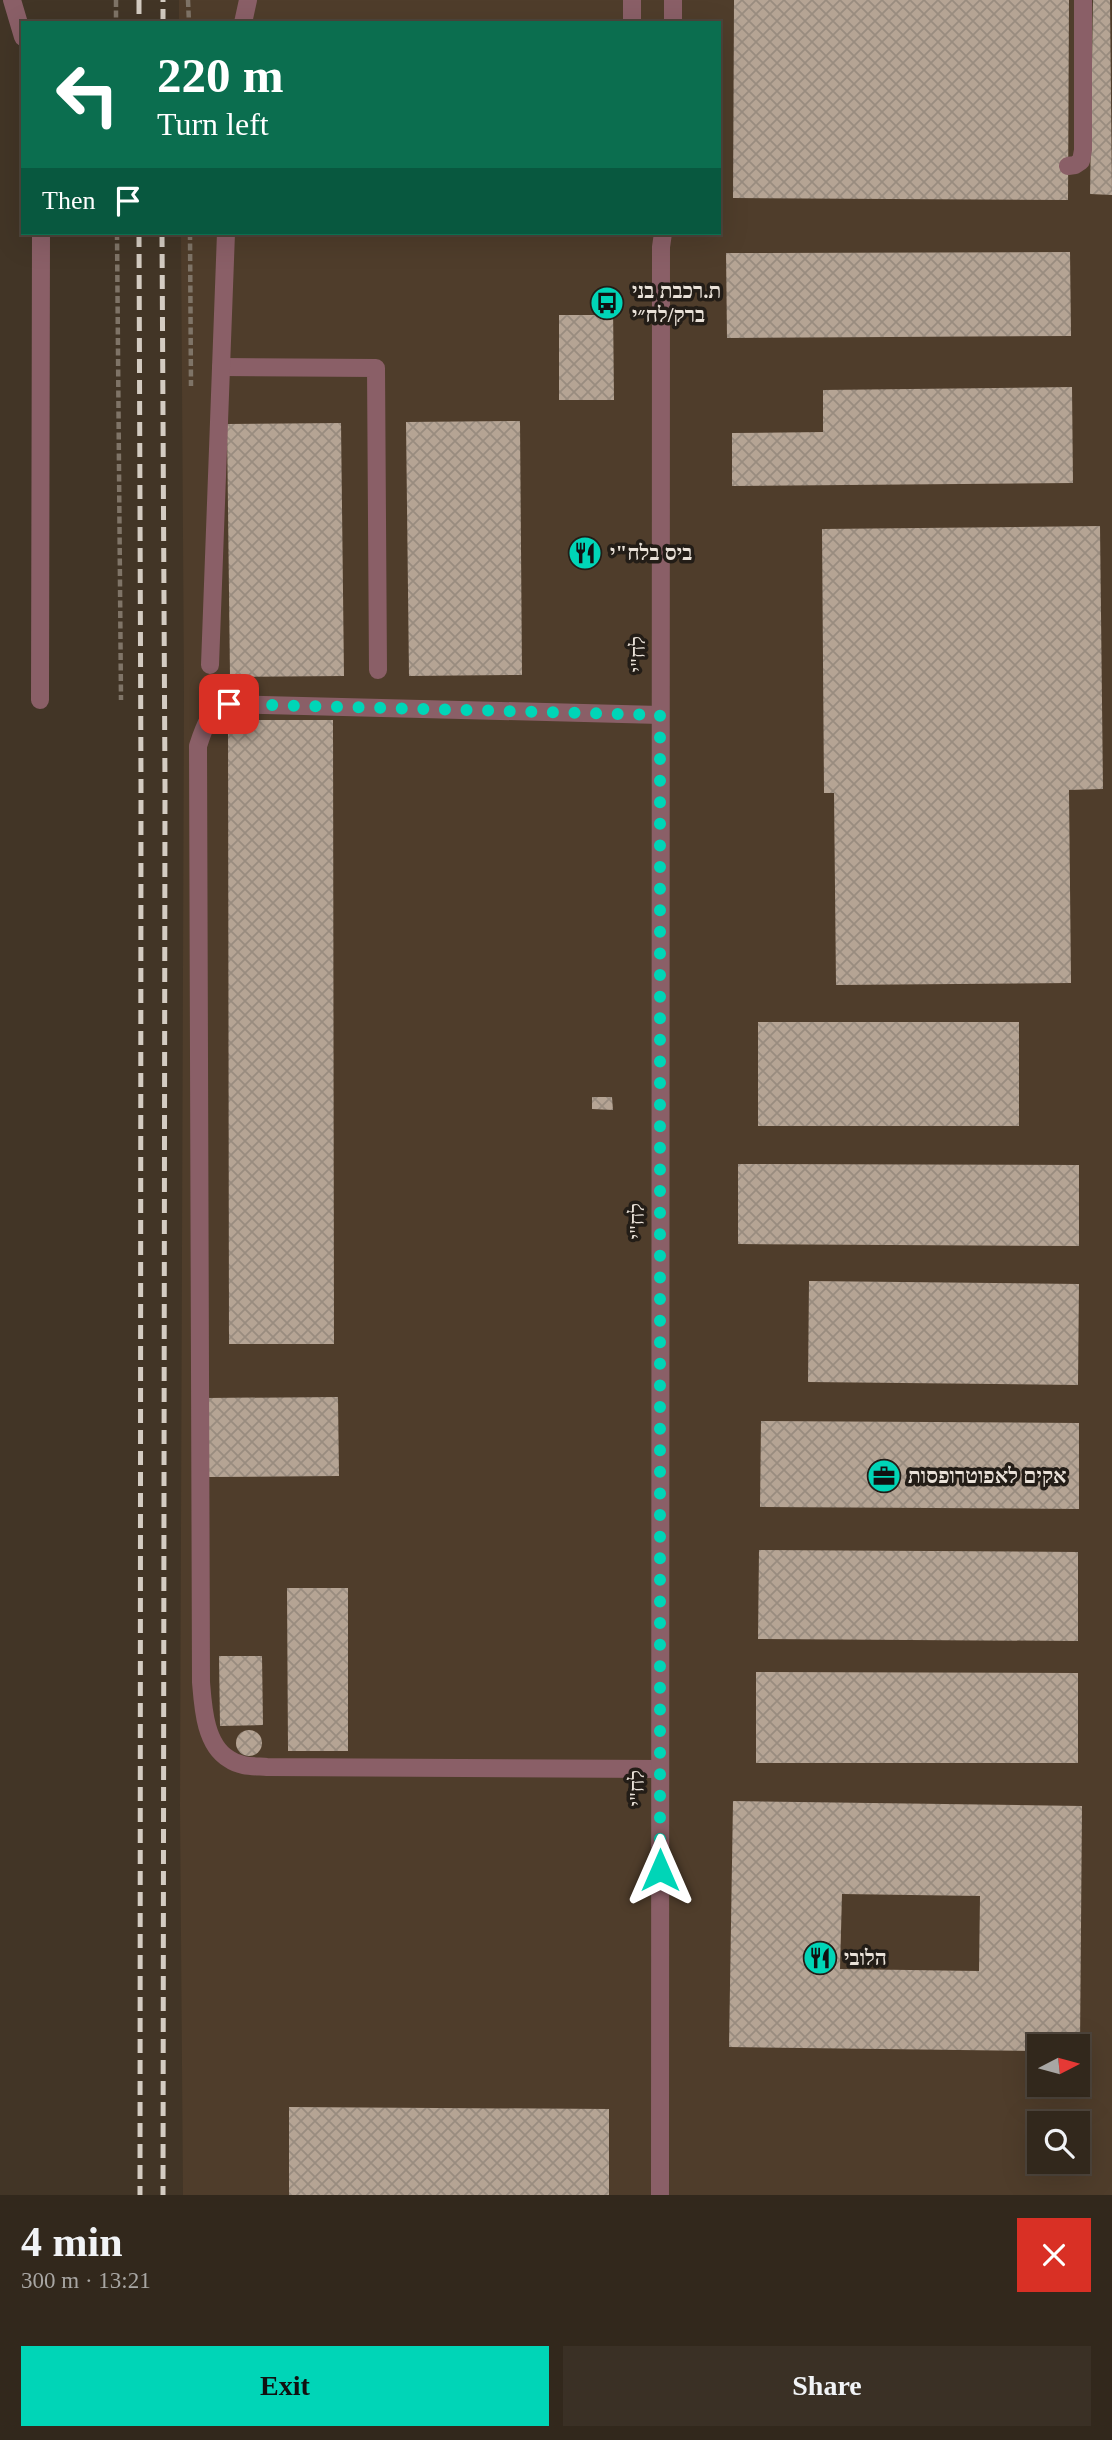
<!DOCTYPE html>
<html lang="en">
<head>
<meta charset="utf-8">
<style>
	body { margin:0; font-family:"Times New Roman",Heebo,serif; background:#3a3025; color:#f1f3f6; height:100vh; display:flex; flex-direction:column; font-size:26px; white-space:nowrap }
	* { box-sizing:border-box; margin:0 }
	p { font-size:23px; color:#a8a6a3 }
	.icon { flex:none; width:38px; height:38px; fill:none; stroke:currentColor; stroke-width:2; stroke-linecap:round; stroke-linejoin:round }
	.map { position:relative; height:2195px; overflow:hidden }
	.side { display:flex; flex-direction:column; background:#32281c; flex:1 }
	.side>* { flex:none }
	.top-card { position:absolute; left:21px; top:21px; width:700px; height:214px; border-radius:0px; box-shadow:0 7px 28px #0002,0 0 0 2px #4d443b; background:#0b6e4f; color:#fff; overflow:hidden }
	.needle { width:46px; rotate:84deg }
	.buttons { position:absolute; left:1027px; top:2034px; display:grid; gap:14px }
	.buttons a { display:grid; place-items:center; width:63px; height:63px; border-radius:0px; background:#32281c; box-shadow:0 7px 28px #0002,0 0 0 2px #4d443b; font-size:35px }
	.pin { position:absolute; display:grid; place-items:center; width:60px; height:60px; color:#fff; margin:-30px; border-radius:14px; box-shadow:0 4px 10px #0006 }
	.me { position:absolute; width:77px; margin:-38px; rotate:0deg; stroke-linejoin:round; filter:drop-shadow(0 0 5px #0008) }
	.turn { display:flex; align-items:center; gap:24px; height:147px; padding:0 21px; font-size:32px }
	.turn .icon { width:91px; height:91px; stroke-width:2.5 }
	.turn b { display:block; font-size:49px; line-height:60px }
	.then { display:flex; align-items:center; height:66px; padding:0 21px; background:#0003; gap:14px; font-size:26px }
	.round { display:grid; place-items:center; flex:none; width:74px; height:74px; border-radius:0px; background:#3a3025 }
	.headline { display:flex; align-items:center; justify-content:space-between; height:119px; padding:0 21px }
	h1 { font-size:42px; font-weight:700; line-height:52px }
	.action { display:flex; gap:14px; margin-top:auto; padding:14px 21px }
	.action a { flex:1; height:80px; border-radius:0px; background:#00d5b7; color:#111; font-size:28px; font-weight:700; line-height:80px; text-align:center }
	.action a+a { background:#3a3025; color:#f1f3f6 }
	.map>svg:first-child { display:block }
</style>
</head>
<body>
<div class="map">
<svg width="1112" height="2195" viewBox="0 0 1112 2195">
	<defs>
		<pattern id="building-cross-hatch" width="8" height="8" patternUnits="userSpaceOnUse" patternTransform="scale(1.75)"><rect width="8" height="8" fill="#b5a494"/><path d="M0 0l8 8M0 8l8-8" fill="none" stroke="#998c7f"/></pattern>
	</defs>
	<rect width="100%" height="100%" fill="#423526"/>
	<!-- built -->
	<path fill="#4f3d2b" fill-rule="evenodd" d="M179,0H1112V2195H183L180,1806L184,690L181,233H719V23H179ZM1040,2046H1078V2084H1040ZM1040,2123H1078V2161H1040Z"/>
	<!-- building -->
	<g fill="url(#building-cross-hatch)" fill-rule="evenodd">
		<polygon points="734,0 1069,0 1068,200 733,198"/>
		<polygon points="1093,0 1110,0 1112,195 1090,194"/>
		<polygon points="1070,252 1071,336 727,338 726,253"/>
		<polygon points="598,305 613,305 614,400 559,400 559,315 598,315"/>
		<polygon points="1072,387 1073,483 732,486 732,433 823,432 823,390"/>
		<polygon points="520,421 522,675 409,676 406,422"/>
		<polygon points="341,423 344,676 230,677 227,424"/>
		<polygon points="1100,526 1103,789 1069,790 1071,983 836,985 834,793 824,793 822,529"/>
		<polygon points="228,720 333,720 334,1344 229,1344"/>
		<rect x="758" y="1022" width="261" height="104"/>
		<polygon points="592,1097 612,1097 613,1110 592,1109"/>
		<polygon points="738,1164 1079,1165 1079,1246 738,1244"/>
		<polygon points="809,1281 1079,1284 1078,1385 808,1382"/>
		<polygon points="338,1397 339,1476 207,1477 206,1398"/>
		<polygon points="761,1421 1079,1423 1079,1509 760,1507"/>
		<polygon points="759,1550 1078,1552 1078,1641 758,1639"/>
		<polygon points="287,1588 348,1588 348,1751 288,1751"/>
		<polygon points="219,1656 262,1656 263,1725 220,1726"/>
		<polygon points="756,1672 1078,1673 1078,1763 756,1763"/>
		<circle cx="249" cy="1743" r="13"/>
		<path d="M733,1801L1082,1806L1080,2046H1040V2051L729,2047ZM842,1894L980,1896L979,1971L840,1969Z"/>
		<polygon points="289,2107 609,2109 609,2195 289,2195"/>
	</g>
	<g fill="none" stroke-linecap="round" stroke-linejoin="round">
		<!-- path -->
		<g stroke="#7f7467" stroke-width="4.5" stroke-dasharray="7 3.5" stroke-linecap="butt">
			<polyline points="116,0 116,23"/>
			<polyline points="188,0 189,23"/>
			<polyline points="117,233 121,700"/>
			<polyline points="190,233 191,386"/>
		</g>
		<!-- service -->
		<g stroke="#8a5f67" stroke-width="18">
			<polyline points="12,0 23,37"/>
			<polyline points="1068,166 1075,165 1081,161 1083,150 1083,0"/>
			<polyline points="221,367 376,368 378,670"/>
			<polyline points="210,665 226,233"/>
			<polyline points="40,700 41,233"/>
			<path d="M660,1769L267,1767C254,1766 240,1767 229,1759C205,1745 203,1707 201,1682L198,746C204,727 210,709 229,704L660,715"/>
		</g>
		<!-- minor -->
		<g stroke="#8a5f67" stroke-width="18">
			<polyline points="632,0 632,23"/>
			<polyline points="243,23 248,0"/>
			<polyline points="673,23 673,0"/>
			<polyline points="660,2195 661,247 663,233"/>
		</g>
		<!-- rail -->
		<g stroke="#d4ccc2" stroke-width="5" stroke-dasharray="14 7" stroke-linecap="butt">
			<polyline points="139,0 139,23"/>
			<polyline points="163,23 163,0"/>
			<polyline points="139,233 141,787 140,2195"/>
			<polyline points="162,233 165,787 163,2195"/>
		</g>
	</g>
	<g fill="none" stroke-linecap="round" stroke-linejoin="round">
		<!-- route -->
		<polyline stroke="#00d5b7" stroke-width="12" stroke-dasharray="0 21.6" points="229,704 660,715 660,1870"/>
	</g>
	<!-- icons -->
	<defs>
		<symbol id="bus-disc" viewBox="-11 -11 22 22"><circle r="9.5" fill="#00d5b7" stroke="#231d17"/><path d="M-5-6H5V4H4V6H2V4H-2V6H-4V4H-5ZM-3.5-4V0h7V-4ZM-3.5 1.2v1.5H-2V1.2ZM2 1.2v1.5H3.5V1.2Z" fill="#111"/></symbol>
		<symbol id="restaurant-disc" viewBox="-11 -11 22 22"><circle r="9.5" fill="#00d5b7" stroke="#231d17"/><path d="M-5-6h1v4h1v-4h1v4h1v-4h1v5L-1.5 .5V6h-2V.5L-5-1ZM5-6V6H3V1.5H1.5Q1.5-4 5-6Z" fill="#111"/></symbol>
		<symbol id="office-disc" viewBox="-11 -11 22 22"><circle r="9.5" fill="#00d5b7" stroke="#231d17"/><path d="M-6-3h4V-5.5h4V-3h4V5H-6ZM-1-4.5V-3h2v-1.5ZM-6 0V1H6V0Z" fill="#111"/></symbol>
	</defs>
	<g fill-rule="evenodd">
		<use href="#bus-disc" x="588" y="284" width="38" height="38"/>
		<use href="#restaurant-disc" x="566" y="534" width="38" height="38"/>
		<use href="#office-disc" x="865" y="1457" width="38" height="38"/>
		<use href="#restaurant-disc" x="801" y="1939" width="38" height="38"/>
	</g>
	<g text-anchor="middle" stroke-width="7" stroke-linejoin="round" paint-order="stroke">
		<!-- poi labels -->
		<g font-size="21" font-weight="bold" fill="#e9e1d8" stroke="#231d17" text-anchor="start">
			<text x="632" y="298">ת.רכבת בני<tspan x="632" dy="24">ברק/לח״י</tspan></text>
			<text x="610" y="560">ביס בלח"י</text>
			<text x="908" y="1483">אקים לאפוטרופסות</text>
			<text x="844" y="1965">הלובי</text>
		</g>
		<!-- street labels -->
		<g font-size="21" fill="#e9e1d8" stroke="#231d17">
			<text transform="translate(638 654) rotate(-90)" y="7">לח"י</text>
			<text transform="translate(637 1221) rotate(-90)" y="7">לח"י</text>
			<text transform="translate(637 1788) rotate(-90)" y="7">לח"י</text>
		</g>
	</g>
</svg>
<div class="buttons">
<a><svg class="needle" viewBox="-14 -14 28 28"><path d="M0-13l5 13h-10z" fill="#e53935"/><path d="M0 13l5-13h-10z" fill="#a8a6a3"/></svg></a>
<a><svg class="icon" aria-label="search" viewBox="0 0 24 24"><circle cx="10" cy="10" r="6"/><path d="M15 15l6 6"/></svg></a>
</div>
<div class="pin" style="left:229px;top:704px;background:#d93025"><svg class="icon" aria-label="arrive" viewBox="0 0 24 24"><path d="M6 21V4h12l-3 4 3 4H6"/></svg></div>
<svg class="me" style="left:660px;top:1870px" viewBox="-20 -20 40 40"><path d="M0-17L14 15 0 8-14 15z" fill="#00d5b7" stroke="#fff" stroke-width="4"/></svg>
<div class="top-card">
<div class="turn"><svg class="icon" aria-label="left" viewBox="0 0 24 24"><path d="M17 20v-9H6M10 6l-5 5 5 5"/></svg><div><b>220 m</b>Turn left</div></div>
<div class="then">Then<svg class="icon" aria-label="arrive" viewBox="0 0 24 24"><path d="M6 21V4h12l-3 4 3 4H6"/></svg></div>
</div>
</div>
<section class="side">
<div class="headline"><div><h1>4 min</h1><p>300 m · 13:21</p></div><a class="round" style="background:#d93025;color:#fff"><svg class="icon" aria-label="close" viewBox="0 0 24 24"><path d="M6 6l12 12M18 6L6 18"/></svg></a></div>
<div class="action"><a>Exit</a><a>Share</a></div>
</section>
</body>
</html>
